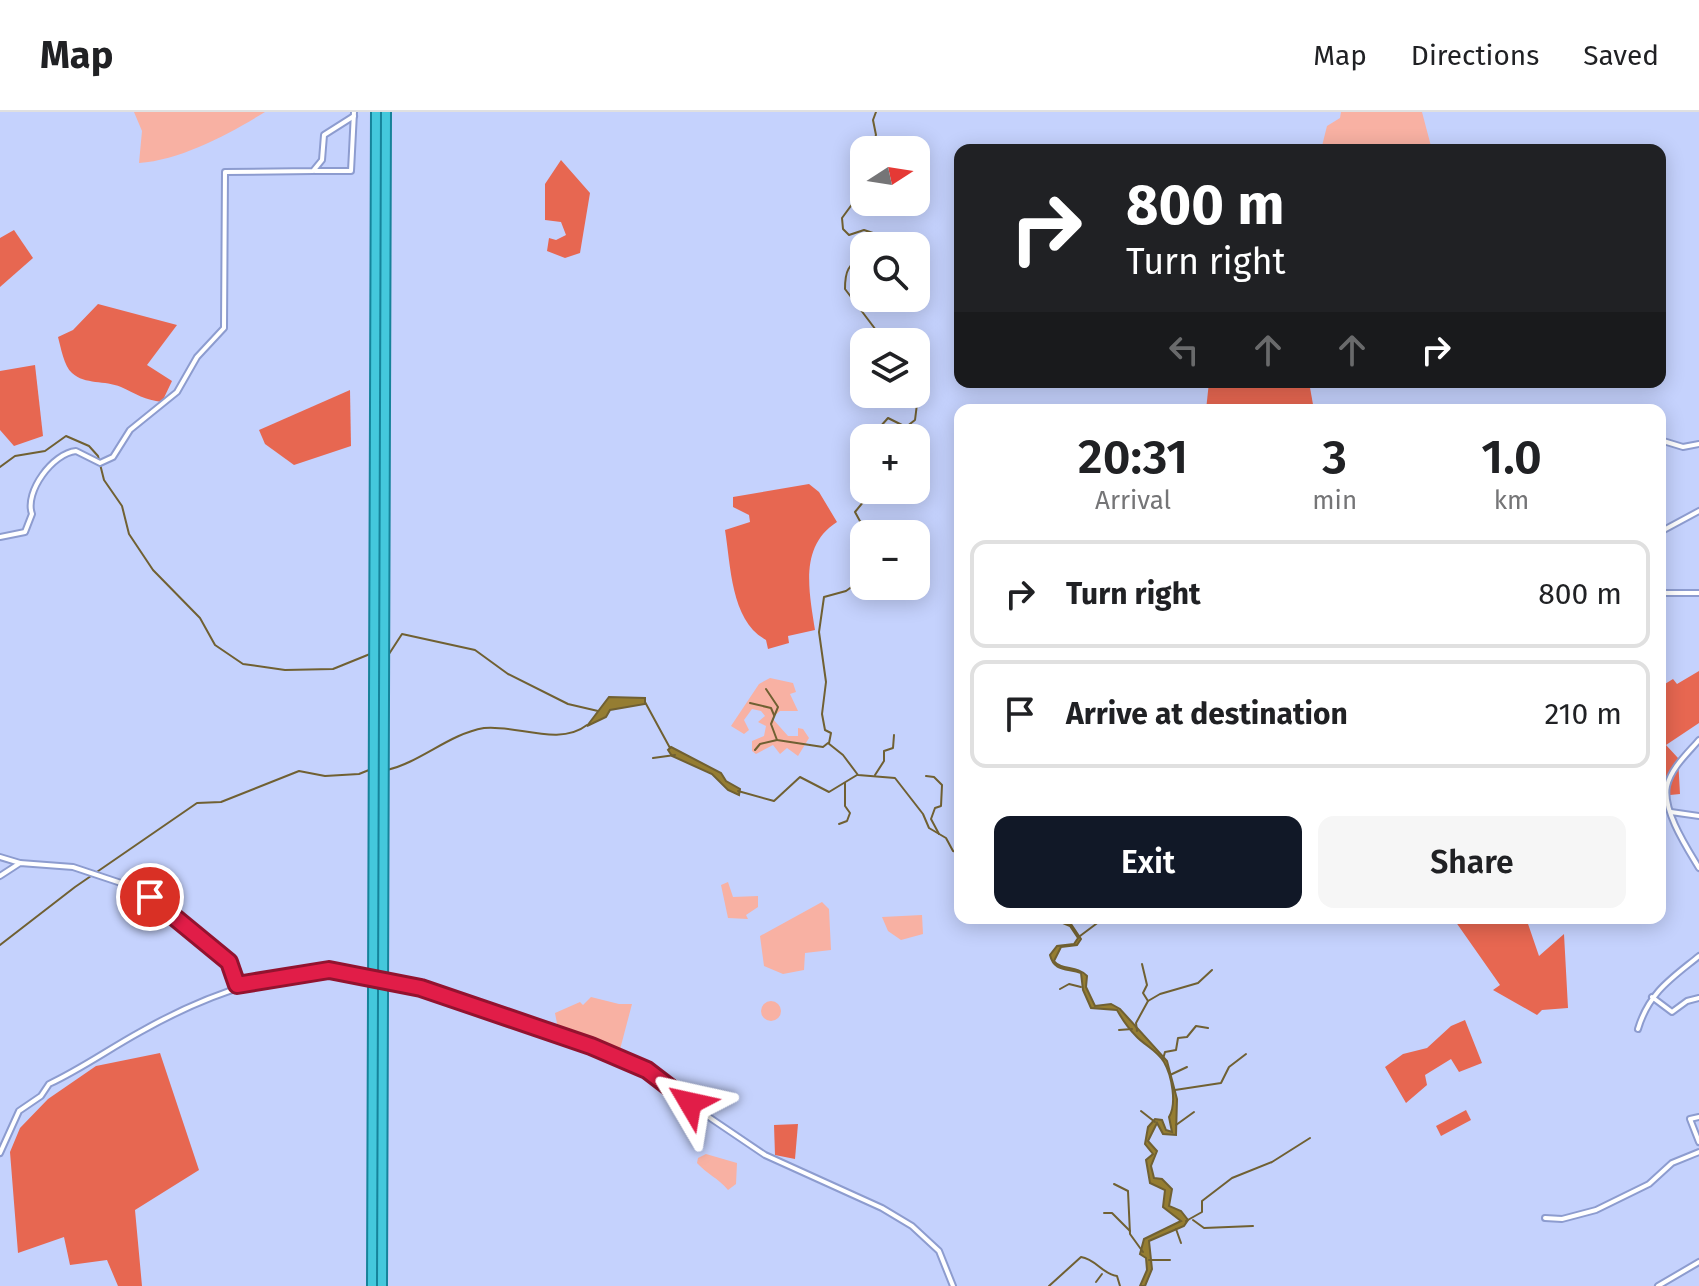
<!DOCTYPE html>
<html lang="en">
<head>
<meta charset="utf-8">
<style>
	body { margin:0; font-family:"Fira Sans",sans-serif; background:#f6f6f6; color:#202124; height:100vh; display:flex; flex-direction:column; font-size:30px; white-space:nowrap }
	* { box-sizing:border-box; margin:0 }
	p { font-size:26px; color:#757577 }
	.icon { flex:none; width:44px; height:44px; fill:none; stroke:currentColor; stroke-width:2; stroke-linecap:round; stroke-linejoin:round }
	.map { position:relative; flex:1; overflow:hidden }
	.panel { position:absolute; left:954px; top:292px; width:712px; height:520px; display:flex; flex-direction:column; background:#fff; border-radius:16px; box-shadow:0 4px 20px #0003 }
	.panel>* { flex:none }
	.hud { position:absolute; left:954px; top:32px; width:712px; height:244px; border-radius:16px; box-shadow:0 4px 20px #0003; background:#202124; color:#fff; overflow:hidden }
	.needle { width:52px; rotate:78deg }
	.buttons { position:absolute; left:850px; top:24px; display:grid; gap:16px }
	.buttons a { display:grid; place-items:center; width:80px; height:80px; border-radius:16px; background:#fff; box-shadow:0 4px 20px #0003; font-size:40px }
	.pin { position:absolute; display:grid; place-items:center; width:68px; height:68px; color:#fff; margin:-34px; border:4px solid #fff; border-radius:50%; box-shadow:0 2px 8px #0007 }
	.me { position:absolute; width:88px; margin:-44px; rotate:306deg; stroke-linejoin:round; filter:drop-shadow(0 0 6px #0008) }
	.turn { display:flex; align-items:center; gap:28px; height:168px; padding:0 40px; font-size:36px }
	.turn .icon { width:104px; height:104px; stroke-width:2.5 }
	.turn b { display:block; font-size:56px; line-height:68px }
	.lanes { display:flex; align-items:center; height:76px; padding:0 40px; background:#0003; justify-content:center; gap:40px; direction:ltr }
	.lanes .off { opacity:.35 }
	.eta { display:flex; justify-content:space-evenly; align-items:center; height:136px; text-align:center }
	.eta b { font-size:48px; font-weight:600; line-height:56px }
	.action { display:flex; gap:16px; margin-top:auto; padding:16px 40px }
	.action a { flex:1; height:92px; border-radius:16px; background:#111827; color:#fff; font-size:32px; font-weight:600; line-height:92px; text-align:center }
	.action a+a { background:#f6f6f6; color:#202124 }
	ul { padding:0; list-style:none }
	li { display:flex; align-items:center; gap:24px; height:108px; margin:0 16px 12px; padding:0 24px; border:4px solid #e0e0e0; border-radius:16px }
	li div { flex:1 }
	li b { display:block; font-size:30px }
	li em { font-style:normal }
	header { display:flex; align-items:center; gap:48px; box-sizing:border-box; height:112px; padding:0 40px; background:#fff; border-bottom:2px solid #e0e0e0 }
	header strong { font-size:38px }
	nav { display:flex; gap:44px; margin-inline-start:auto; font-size:28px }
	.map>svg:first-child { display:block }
</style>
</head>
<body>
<header>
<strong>Map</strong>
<nav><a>Map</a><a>Directions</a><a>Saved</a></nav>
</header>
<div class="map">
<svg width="1699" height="1174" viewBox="0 0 1699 1174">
	<rect width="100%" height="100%" fill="#c5d2fd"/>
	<!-- green -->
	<g fill="#f8b1a3">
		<path d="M134,0H265C229,22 181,48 139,51L142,19Z"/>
		<polygon points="1341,0 1422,0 1432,38 1321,38 1327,14 1340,6"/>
		<polygon points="770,566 793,571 796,580 790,582 798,599 780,599 772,606 788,624 798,624 798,616 803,617 809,626 798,644 787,636 780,642 773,633 756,642 752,639 752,629 764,624 766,614 758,610 765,604 761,599 752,597 744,608 749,618 744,622 731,614 759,572"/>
		<polygon points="728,770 733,785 758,784 758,795 746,803 748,807 728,806 721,773"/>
		<polygon points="822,790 829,797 831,838 805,841 804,858 783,862 764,854 760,824"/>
		<polygon points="922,803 923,822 901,828 888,819 882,805"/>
		<polygon points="591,885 619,892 632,892 618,945 559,922 555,901 580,890 583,893"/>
		<circle cx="771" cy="899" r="10"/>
		<path d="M706,1042L737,1051L736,1072L728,1078C718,1066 707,1062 697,1051L698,1046Z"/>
	</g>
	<!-- forest -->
	<g fill="#e76751">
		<polygon points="561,48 590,81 580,141 565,146 547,139 549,126 556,128 566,123 561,110 545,108 545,72"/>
		<polygon points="14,118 33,146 0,175 0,126"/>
		<path d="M98,192L177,213L147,253L172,269L162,290C145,288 136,282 121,275C105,268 85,273 72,261C64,254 61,236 58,225L73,218Z"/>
		<polygon points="35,253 43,324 14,334 0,318 0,259"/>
		<polygon points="1209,270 1309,270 1314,298 1206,298"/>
		<polygon points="350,278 351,334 294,353 265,332 259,318"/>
		<path d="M809,372L819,380L837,410C799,434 809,479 815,518L788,524L789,531L768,537L766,528C731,509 731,455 725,418L750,410L749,403L733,395V385Z"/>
		<polygon points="1699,559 1699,611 1666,633 1678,646 1680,682 1660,684 1660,575 1673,567 1677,572"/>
		<polygon points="1453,806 1526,806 1539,844 1564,822 1568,896 1542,898 1537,903 1493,878 1500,873"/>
		<polygon points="1465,908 1482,951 1459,960 1451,947 1425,963 1427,973 1406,991 1385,955 1403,942 1427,936 1451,914"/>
		<polygon points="160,941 199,1058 135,1098 142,1174 118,1174 107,1148 70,1153 64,1125 18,1141 10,1040 20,1016 48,987 96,954"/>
		<polygon points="1466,998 1471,1008 1441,1024 1436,1014"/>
		<polygon points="798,1012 795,1047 775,1043 774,1013"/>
	</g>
	<!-- water -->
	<g fill="#957d32" stroke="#706032" stroke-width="2">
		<polygon points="609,585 645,586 645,592 610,598 606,605 587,614"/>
		<polygon points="671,635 721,661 726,669 740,677 739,683 728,678 712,662 672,644 668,638"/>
		<path d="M1051,806L1071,812L1081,827L1077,833L1061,835L1054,849C1062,859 1077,853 1087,864L1086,875L1095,894L1111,892L1120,897L1167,949L1177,987L1176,1023L1163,1022L1157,1011L1148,1029L1157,1039L1151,1054L1154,1066L1162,1067L1172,1077L1169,1094L1181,1099L1188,1108L1184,1114L1149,1129L1152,1157L1145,1174H1140L1147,1158L1146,1146L1140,1142L1144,1127L1181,1109L1163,1095L1165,1078L1150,1071L1146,1048L1153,1042L1145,1032L1148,1015L1155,1007L1162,1008L1166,1018L1172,1020L1169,1005C1177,992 1172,964 1164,950C1157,938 1144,933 1136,924C1129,917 1122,907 1117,898L1091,896L1083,878L1081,861C1067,856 1054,860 1050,843L1057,834L1074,832L1078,826L1070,814Z"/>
	</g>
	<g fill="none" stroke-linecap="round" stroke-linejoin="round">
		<!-- stream -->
		<g stroke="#706032" stroke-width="2">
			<polyline points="870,38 876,23 873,8 876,0"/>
			<polyline points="864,76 842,106 843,117 849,123 864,118 873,121 872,134"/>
			<path d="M864,145C848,152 845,159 845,177L885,230"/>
			<polyline points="882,326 880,315 888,306 906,315 915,308 917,292 911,282"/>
			<polyline points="0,355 15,344 45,339 66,324 89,334 98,344 104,368 122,394 129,422 153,458 200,506 215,533 243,552 285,558 333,557 370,542"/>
			<polyline points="867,422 855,400 873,378"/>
			<polyline points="864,449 864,460"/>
			<polyline points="389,542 402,522 475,538 508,562 568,592 598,599"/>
			<polyline points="766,577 778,595 771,612 777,628 823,635 828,631 843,643 858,663 895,666 923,702 929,716 946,726 953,739 960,741"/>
			<polyline points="645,590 670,636"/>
			<polyline points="750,591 771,596 774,603"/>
			<polyline points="829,631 831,621 825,618 822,602 826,570 819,520 824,485 846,479 864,466"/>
			<polyline points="755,638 760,632 777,628"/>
			<polyline points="653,646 675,643"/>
			<path d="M387,658C421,650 449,622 484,616C515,612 559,635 587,613"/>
			<polyline points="875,663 884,649 884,639 893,636 894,623"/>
			<polyline points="926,664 934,665 942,673 941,694 935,696 931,707 939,722"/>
			<polyline points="738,679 774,689 800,665 829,680 857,663"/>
			<polyline points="839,712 847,709 850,701 845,694 845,671"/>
			<polyline points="1080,824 1104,806"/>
			<polyline points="0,833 75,775 197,691 221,690 299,659 325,664 359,662 369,658"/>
			<polyline points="1142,852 1147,873 1143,881 1148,889"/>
			<polyline points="1060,877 1069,872 1081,875"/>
			<polyline points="1119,918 1132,917"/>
			<polyline points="1137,919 1136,911 1148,889 1160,882 1198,871 1212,858"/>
			<polyline points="1163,947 1165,940 1176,938 1178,926 1187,925 1196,914 1208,916"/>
			<polyline points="1170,963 1187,955"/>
			<polyline points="1175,978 1221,971 1229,955 1246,942"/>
			<polyline points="1141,999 1155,1010"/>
			<polyline points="1176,1013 1194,1000"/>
			<polyline points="1114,1072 1128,1079 1130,1122 1143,1140"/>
			<polyline points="1104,1101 1112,1101 1130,1119"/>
			<polyline points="1193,1108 1204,1116 1253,1114"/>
			<polyline points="1186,1109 1202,1100 1202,1089 1232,1066 1272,1050 1310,1026"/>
			<polyline points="1176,1117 1181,1131"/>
			<polyline points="1149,1148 1170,1148"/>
			<polyline points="1096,1170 1102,1162"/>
			<path d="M1049,1174L1081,1145C1096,1147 1102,1162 1117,1164L1120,1174"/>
		</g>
		<defs>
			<g id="minor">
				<polyline points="315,59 351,59 354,0"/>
				<polyline points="1660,328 1683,335 1699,332"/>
				<polyline points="1660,420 1699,399"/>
				<path d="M0,425L25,420L32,402C24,380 53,341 76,339L100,351L113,345L130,318L177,280L197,245L224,216L225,60L313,59L322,48L324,23L354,4"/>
				<polyline points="1660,481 1699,481"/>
				<path d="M1699,628C1688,641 1671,656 1667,674C1662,698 1687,736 1699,756"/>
				<polyline points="1671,700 1699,704"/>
				<polyline points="0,745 20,751"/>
				<polyline points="0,764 20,751 73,755 124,772 150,785 198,822 229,850 237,873"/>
				<polyline points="382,867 564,924 647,958 697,997 765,1043 882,1096 912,1114 939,1139 953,1174"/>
				<polyline points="1652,885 1672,900 1687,889 1699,886"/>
				<path d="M1638,917C1649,880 1672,866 1699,844"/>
				<polyline points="1699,1005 1690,1007 1699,1030"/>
				<path d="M0,1041L19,999L41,984L49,972C81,957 109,937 140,920C207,882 295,848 373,865"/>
				<polyline points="1545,1106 1562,1107 1596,1098 1649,1072 1672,1051 1699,1040"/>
				<polyline points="1658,1174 1699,1150"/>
			</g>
			<g id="trunk">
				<polyline points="372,1174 376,0"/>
				<polyline points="382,1174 386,0"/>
			</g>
		</defs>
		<!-- minor casing -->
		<use href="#minor" stroke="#8d9ccf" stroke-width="8"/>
		<!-- trunk casing -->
		<use href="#trunk" stroke="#16839a" stroke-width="12"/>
		<!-- minor -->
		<use href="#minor" stroke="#fff" stroke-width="4"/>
		<!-- trunk -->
		<use href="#trunk" stroke="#44c8dc" stroke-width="8"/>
	</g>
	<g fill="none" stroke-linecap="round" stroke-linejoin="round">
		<defs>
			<polyline id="route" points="150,785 229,850 237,873 329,858 421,876 591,934 647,958 690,991"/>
		</defs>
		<!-- route casing -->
		<use href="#route" stroke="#92132f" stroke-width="20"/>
		<!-- route -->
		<use href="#route" stroke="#e11d48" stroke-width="14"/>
	</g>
</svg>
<div class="buttons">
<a><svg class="needle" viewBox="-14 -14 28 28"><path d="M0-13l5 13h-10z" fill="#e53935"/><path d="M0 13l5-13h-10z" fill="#757577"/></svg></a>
<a><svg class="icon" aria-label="search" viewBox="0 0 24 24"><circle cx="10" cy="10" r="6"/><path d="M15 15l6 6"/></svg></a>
<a><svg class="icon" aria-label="layers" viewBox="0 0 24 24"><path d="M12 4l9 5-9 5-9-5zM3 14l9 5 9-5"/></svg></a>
<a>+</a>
<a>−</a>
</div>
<div class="pin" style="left:150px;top:785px;background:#d93025"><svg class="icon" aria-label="arrive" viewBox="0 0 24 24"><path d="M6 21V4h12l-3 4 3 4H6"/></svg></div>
<svg class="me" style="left:690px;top:991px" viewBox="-20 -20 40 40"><path d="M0-17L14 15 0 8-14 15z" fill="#e11d48" stroke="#fff" stroke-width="4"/></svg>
<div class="hud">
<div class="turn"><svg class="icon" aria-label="right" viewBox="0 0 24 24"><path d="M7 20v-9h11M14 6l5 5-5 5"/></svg><div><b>800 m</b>Turn right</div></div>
<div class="lanes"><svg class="icon off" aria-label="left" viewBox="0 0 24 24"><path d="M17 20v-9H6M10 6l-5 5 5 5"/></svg><svg class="icon off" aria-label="ahead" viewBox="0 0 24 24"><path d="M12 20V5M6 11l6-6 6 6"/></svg><svg class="icon off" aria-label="ahead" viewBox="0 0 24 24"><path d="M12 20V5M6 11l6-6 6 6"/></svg><svg class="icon" aria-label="right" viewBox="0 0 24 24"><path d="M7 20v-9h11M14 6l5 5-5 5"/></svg></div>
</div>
<section class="panel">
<div class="eta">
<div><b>20:31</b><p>Arrival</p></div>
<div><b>3</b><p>min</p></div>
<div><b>1.0</b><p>km</p></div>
</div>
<ul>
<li><svg class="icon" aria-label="right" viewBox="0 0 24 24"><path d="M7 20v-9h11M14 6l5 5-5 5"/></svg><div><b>Turn right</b></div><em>800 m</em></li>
<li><svg class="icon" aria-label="arrive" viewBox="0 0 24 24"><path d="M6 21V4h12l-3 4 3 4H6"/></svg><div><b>Arrive at destination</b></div><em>210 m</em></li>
</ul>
<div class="action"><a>Exit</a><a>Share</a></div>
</section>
</div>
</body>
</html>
